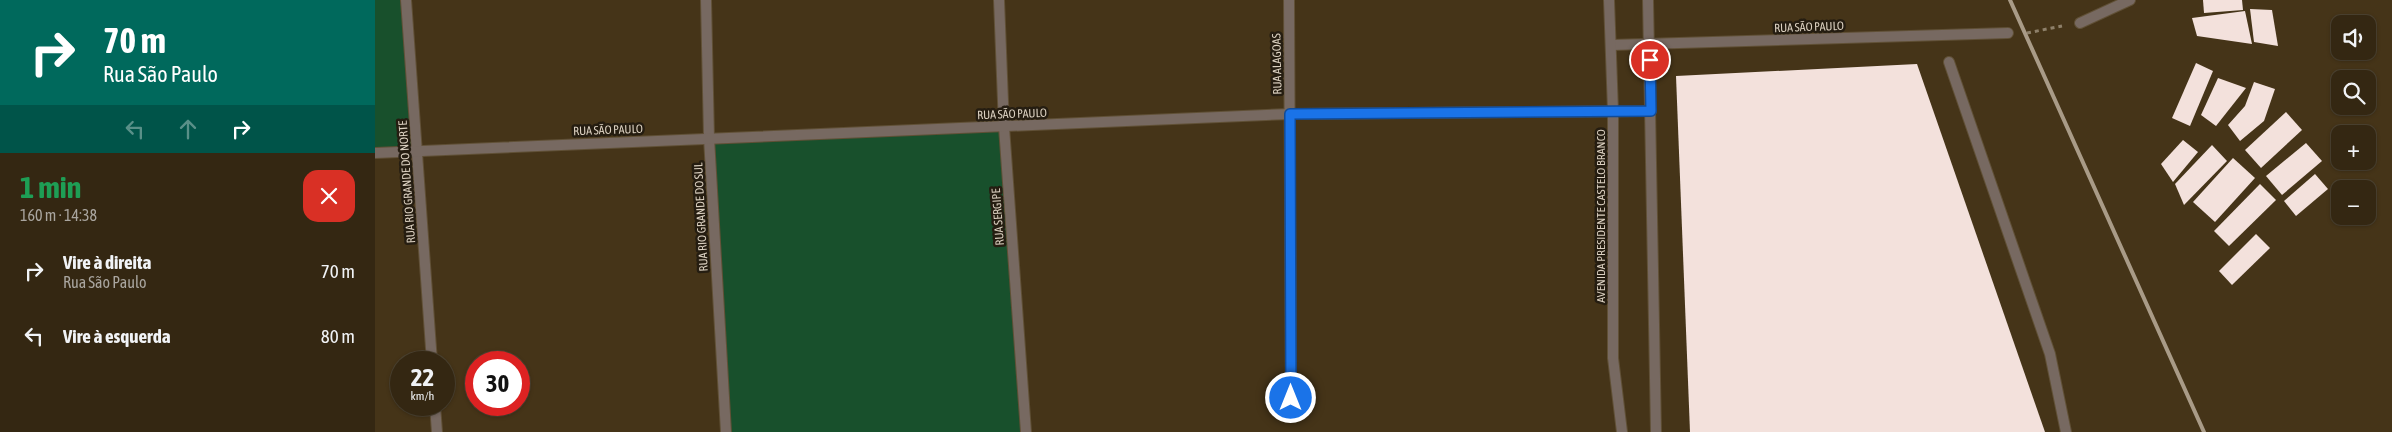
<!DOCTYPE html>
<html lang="pt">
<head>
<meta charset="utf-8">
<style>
	body { margin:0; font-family:"Asap Condensed",sans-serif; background:#3f3320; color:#f1f3f6; height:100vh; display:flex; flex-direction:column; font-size:19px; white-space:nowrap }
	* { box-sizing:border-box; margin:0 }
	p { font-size:16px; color:#a9a59f }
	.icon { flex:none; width:28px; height:28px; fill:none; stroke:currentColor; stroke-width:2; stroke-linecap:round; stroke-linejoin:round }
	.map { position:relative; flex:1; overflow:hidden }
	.sheet { display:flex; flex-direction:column; background:#342712; width:375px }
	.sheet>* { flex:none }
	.guide { background:#00695c; color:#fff; overflow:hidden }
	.buttons { position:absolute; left:1956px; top:15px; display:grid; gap:10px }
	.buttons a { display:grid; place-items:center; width:45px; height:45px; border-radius:10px; background:#342712; box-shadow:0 1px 4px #0004,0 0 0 1px #4e4432; font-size:25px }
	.speed { position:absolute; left:15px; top:351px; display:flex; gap:10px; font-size:25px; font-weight:700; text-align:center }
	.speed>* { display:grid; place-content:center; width:65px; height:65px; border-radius:50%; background:#342712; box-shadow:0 1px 4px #0004,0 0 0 1px #4e4432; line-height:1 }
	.speed small { font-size:12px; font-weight:400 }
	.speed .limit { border:8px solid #d22; background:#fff; color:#111 }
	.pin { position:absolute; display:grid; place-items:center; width:42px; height:42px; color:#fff; margin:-21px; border:2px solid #fff; border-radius:50%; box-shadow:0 1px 5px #0007 }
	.me { position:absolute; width:55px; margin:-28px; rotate:0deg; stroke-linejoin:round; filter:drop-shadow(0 0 4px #0008) }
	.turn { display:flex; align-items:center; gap:18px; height:105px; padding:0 20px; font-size:22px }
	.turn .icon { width:65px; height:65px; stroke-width:2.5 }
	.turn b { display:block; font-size:35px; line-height:42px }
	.lanes { display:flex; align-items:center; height:48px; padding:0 20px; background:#0003; justify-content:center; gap:25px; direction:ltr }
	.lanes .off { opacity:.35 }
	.round { display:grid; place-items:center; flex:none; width:52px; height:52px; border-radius:15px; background:#3f3320 }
	.headline { display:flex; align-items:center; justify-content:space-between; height:85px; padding:0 20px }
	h1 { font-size:30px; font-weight:700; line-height:38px; color:#1e9e55 }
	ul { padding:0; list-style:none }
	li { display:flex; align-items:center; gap:15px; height:65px; padding:0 20px }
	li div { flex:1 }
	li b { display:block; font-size:19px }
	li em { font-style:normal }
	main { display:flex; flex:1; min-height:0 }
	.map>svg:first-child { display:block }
</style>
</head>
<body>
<main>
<section class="sheet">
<div class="guide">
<div class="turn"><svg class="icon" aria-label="right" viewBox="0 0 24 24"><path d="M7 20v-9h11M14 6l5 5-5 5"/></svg><div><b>70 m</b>Rua São Paulo</div></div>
<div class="lanes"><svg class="icon off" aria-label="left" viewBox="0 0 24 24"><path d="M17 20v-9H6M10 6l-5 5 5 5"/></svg><svg class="icon off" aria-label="ahead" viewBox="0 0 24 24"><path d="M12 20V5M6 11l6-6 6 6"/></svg><svg class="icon" aria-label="right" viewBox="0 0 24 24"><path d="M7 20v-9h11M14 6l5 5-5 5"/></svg></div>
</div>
<div class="headline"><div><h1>1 min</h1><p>160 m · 14:38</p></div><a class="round" style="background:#d93025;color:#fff"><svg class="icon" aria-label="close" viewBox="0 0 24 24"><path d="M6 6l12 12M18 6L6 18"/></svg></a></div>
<ul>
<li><svg class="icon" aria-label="right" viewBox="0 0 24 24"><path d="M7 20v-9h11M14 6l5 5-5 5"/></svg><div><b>Vire à direita</b><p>Rua São Paulo</p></div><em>70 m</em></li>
<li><svg class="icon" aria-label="left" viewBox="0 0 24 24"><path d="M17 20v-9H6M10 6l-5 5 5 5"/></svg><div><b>Vire à esquerda</b></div><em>80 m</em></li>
</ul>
</section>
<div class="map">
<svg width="2017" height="432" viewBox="0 0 2017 432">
	<rect width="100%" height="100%" fill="#453418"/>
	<!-- green -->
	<g fill="#18502c">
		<polygon points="0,0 31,0 42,151 0,153"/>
		<polygon points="629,126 651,432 351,432 335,139"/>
	</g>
	<!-- building -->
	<g fill="#f3e1dc">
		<polygon points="1828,0 1867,0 1868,10 1829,13"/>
		<polygon points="1875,9 1897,10 1903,46 1879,42"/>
		<polygon points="1870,11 1877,44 1822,36 1817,18"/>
		<polygon points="1821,63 1838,71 1815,126 1797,118"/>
		<polygon points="1542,64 1670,432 1315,432 1301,76"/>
		<polygon points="1843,78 1871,88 1841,126 1826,115"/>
		<polygon points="1879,82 1900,89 1889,121 1865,141 1853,125 1870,106"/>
		<polygon points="1911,112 1927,130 1886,168 1870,150"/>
		<polygon points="1808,140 1823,152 1798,182 1786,164"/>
		<polygon points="1931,143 1947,161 1907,195 1891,176"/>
		<polygon points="1837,145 1852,161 1809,205 1800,184"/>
		<polygon points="1858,158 1880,178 1840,222 1818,202"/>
		<polygon points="1940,174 1953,189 1921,216 1909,201"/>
		<polygon points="1885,184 1901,200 1854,246 1839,231"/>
		<polygon points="1881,234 1895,248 1857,285 1844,271"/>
	</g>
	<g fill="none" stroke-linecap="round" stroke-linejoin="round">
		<defs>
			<polyline id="service" points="1574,62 1675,354 1691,432"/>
			<g id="minor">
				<polyline points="31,0 57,362"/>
				<polyline points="331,0 334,138 351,432"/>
				<polyline points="624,0 629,127 651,432"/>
				<polyline points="914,0 916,398"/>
				<polyline points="1705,23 1755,0"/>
				<polyline points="1236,45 1633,33"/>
				<polyline points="60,405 62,432"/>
			</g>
			<g id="tertiary">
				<polyline points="1234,0 1238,111 1238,358 1247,432"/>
				<polyline points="1273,0 1281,432"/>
				<polyline points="0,153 915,114 1276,111"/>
			</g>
		</defs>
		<!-- service casing -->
		<use href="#service" stroke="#605036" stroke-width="12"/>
		<!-- minor casing -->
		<use href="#minor" stroke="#605036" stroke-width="12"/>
		<!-- tertiary casing -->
		<use href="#tertiary" stroke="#605036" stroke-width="12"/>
		<!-- path -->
		<polyline stroke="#8e806a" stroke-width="3" stroke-dasharray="4 4" stroke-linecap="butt" points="1652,33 1687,26"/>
		<!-- service -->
		<use href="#service" stroke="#776961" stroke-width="10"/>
		<!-- minor -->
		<use href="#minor" stroke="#776961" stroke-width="10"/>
		<!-- tertiary -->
		<use href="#tertiary" stroke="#776961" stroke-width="10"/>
		<!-- rail -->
		<polyline stroke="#a99b87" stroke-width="4" points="1635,0 1829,432"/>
	</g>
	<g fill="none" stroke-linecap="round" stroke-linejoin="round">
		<defs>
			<polyline id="route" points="916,398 915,114 1276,111 1275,60"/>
		</defs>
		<!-- route casing -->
		<use href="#route" stroke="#114b97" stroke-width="12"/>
		<!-- route -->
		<use href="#route" stroke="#1a73e8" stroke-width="9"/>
	</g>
	<g text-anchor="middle" stroke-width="5" stroke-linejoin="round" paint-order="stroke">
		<!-- street labels -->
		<g font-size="12" fill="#dcd1c1" stroke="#251d11">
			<text transform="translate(1434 27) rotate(-2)" y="4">RUA SÃO PAULO</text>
			<text transform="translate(902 64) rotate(-91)" y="4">RUA ALAGOAS</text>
			<text transform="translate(637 114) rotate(-2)" y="4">RUA SÃO PAULO</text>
			<text transform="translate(233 130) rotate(-2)" y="4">RUA SÃO PAULO</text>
			<text transform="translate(32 182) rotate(-94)" y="4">RUA RIO GRANDE DO NORTE</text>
			<text transform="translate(1226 216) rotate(-90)" y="4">AVENIDA PRESIDENTE CASTELO BRANCO</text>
			<text transform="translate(326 217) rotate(-93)" y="4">RUA RIO GRANDE DO SUL</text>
			<text transform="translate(623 217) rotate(-94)" y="4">RUA SERGIPE</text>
		</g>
	</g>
</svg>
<div class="buttons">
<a><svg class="icon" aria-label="sound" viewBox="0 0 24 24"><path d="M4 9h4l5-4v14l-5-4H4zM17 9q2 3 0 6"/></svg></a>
<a><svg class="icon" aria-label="search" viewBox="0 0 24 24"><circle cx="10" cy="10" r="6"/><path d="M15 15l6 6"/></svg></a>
<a>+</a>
<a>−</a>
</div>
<div class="speed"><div>22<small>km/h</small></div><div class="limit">30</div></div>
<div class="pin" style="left:1275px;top:60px;background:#d93025"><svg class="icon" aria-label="arrive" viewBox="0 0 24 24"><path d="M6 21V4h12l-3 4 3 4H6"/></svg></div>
<svg class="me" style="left:916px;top:398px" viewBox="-20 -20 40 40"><circle r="17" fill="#1a73e8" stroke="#fff" stroke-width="3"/><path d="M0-11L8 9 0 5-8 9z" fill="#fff"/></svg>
</div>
</main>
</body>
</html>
